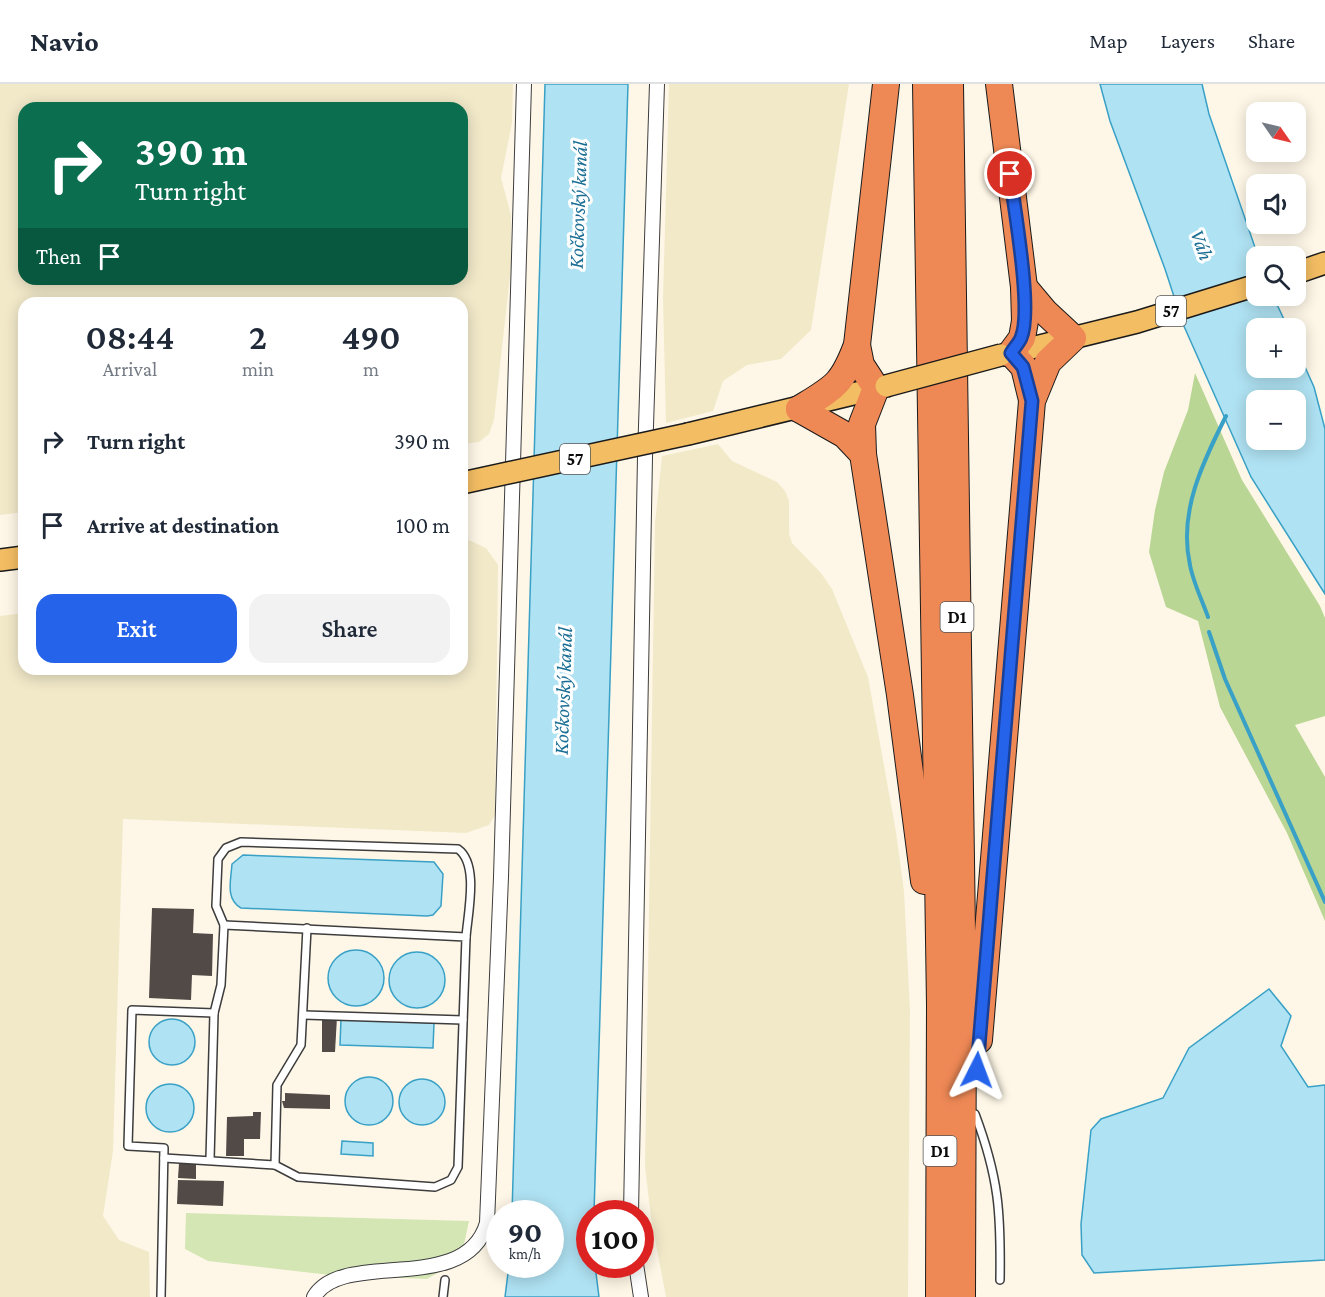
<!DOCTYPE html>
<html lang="en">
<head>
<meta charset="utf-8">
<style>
	body { margin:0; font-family:"Crimson Pro",serif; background:#f2f2f3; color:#1f2937; height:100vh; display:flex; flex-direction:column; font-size:22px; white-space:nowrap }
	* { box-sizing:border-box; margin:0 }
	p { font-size:20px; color:#747a83 }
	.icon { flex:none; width:33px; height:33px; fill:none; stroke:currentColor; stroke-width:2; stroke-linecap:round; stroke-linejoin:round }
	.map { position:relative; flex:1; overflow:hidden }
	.panel { position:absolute; left:18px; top:213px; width:450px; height:378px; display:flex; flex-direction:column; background:#fff; border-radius:18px; box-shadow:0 3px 15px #0003 }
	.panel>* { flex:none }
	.guide { position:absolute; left:18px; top:18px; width:450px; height:183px; border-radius:18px; box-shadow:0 3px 15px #0003; background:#0b6e4f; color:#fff; overflow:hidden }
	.needle { width:39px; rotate:124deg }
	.buttons { position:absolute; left:1246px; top:18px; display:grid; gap:12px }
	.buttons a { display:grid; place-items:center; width:60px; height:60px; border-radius:12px; background:#fff; box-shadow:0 3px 15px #0003; font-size:30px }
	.speed { position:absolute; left:486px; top:1116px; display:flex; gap:12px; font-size:30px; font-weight:700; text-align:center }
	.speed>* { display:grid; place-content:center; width:78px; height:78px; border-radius:50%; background:#fff; box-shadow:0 3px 15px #0003; line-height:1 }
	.speed small { font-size:15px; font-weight:400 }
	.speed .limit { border:9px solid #d22; background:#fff; color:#111 }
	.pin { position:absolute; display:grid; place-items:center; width:51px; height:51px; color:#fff; margin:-26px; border:3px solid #fff; border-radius:50%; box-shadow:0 2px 6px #0007 }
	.me { position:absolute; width:66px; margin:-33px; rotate:3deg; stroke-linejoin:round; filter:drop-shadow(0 0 4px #0008) }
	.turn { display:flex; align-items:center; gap:21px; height:126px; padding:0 18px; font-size:27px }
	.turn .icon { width:78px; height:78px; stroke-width:2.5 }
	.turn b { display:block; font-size:42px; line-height:51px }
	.then { display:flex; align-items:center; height:57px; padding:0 18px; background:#0003; gap:12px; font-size:22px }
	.eta { display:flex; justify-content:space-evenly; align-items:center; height:102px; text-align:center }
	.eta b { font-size:36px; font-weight:600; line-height:42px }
	.action { display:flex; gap:12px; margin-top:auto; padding:12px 18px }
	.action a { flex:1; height:69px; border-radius:18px; background:#2563eb; color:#fff; font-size:24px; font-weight:600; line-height:69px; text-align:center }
	.action a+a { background:#f2f2f3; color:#1f2937 }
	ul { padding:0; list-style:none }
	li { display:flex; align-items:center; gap:18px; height:84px; padding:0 18px }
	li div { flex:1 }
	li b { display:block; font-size:22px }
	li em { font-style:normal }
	header { display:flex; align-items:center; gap:36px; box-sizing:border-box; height:84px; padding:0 30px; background:#fff; border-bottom:2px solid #e0e1e3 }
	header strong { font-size:28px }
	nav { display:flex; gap:33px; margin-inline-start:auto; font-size:21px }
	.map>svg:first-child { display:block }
</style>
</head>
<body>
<header>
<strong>Navio</strong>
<nav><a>Map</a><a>Layers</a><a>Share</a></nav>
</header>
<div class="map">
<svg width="1325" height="1213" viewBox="0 0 1325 1213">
	<rect width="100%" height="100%" fill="#fef7e7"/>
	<!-- farmland -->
	<g fill="#f2e9c9" fill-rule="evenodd">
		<path d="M0,0H513L512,39L501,94L511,131V183L494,336L489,350L479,358L462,360V219H24V428L0,431ZM24,24H462V195H24Z"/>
		<polygon points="669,0 849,0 811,246 781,275 747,281 723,297 713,327 666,339 663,214"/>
		<polygon points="718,360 732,377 777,398 785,407 789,417 789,450 792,459 821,489 832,505 868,593 896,748 904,807 910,926 908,1213 666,1213 651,1134 645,1082 655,439 662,372"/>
		<polygon points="462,453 486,464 498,481 495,731 489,741 466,749 123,735 113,1067 103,1132 119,1156 149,1168 150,1213 0,1213 0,532 24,529 24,585 462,585"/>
	</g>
	<!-- green -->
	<polygon fill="#d4e6b4" points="186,1129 469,1137 463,1165 446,1184 427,1195 330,1191 208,1177 185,1165"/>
	<!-- forest -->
	<polygon fill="#bad694" points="1195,289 1242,396 1320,522 1325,534 1325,632 1295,641 1325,693 1325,837 1287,749 1220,623 1198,537 1166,523 1149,468 1155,426 1164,388 1188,326"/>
	<!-- water -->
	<g fill="#afe2f3" stroke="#39a0c6" stroke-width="1.5" fill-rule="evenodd">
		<polygon points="545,0 628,0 594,1129 590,1130 590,1180 595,1181 599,1213 505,1213 509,1181 550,1180 550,1130 512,1129"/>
		<path d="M1100,0H1202L1209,30L1258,172L1257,212H1273L1288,244H1257V284H1296V263L1314,303L1325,345V510L1251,393L1183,240L1165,185L1110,37ZM1257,316H1296V356H1257Z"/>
		<path d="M243,771L434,778L443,790L441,822L433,831L427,832L241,824C225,815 231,796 232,780Z"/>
		<circle cx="356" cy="894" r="28"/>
		<circle cx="417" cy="896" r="28"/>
		<polygon points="1269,905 1291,932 1281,962 1308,1003 1325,1001 1325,1176 1094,1189 1082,1171 1081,1140 1091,1046 1101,1035 1163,1014 1189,964"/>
		<circle cx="172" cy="958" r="23"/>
		<polygon points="341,935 434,939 433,964 340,961"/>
		<circle cx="369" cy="1017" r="24"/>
		<circle cx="422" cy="1018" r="23"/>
		<circle cx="170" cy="1024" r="24"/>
		<polygon points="342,1057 373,1059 373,1072 341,1070"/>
	</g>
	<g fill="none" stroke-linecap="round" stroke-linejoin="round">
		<!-- stream -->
		<g stroke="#39a0c6" stroke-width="4">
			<path d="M1208,533C1202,516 1193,498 1190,481C1178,428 1203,378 1226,332"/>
			<polyline points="1209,548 1225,595 1325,818"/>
		</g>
	</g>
	<!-- building -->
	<g fill="#524a47">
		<polygon points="152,824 194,825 193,849 213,850 212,892 192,891 191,916 149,914"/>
		<polygon points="322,933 337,933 335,968 322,968"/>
		<polygon points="285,1009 330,1011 330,1025 284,1024 282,1017 285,1017"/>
		<polygon points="253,1028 261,1028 260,1055 244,1055 244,1072 226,1072 227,1033 253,1032"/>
		<polygon points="179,1079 196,1079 196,1095 178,1094"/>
		<polygon points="178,1096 224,1097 223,1122 177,1120"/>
	</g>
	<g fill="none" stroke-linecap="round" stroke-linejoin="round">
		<defs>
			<g id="service">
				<polyline points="304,931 463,936"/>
				<path d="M975,1030C999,1094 1001,1129 1000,1196"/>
				<polyline points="164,1074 275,1081 298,1093 435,1103 451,1096 458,1083 466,853 224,841"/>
				<path d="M210,1075L214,929L221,901L224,841L216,822L218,775L226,764L241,758L458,765C479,780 468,828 466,853"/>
				<polyline points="275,1081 277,1001 301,961 307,844"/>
				<polyline points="161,1213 164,1064 128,1062 132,926 214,929"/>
				<polyline points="443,1213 445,1196"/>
			</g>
			<g id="minor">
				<polyline points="631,1130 645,373 657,0"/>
				<polyline points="636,1180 641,1213"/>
				<path d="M314,1213C342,1164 466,1213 487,1139L501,793L524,0"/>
			</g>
			<g id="primary">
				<polyline points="1296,189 1325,179"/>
				<polyline points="1003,271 1137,238 1257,201"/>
				<polyline points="688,350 886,302"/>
				<polyline points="0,476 24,473"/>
			</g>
			<g id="motorway">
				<polyline points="926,0 940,921 939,1213"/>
				<polyline points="950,0 963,918 962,1213"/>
				<polyline points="999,0 1024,203 1025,237 1022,254 1011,269 1024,283 1032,316"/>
				<polyline points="857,261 861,281 876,304 862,340 863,370 900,611 924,797"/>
				<path d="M799,325C835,303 842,301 857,261L886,0"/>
				<polyline points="799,325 845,351 863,370"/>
				<polyline points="979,956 1032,317 1048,278 1073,254 1045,228 1024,203"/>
			</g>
		</defs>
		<!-- service casing -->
		<use href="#service" stroke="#3d3d3d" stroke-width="10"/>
		<!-- minor casing -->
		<use href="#minor" stroke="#3d3d3d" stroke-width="16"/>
		<!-- primary casing -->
		<use href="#primary" stroke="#1b1b1b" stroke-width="24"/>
		<!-- motorway casing -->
		<use href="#motorway" stroke="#1b1b1b" stroke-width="28"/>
		<!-- service -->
		<use href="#service" stroke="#fff" stroke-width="7"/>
		<!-- minor -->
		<use href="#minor" stroke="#fff" stroke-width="14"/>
		<!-- primary -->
		<use href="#primary" stroke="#f3bd63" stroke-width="21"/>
		<!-- motorway -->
		<use href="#motorway" stroke="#e85" stroke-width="26"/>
		<defs>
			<g id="primary-bridge">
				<polyline points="886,302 1001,271"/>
				<polyline points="462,399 688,350"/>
			</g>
		</defs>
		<!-- primary-bridge casing -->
		<use href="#primary-bridge" stroke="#1b1b1b" stroke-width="24" stroke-linecap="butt"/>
		<!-- primary-bridge -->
		<use href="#primary-bridge" stroke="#f3bd63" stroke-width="21"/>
	</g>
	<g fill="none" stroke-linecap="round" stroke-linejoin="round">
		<defs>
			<path id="route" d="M977,986L1032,317L1023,283L1011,269C1014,264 1019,259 1021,254C1033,227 1014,124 1010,90"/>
		</defs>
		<!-- route casing -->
		<use href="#route" stroke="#184099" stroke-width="15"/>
		<!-- route -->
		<use href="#route" stroke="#2563eb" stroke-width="10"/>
	</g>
	<g text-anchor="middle" stroke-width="6" stroke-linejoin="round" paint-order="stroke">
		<!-- shield labels -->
		<g fill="#fff" stroke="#545454" stroke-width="1.5">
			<rect x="1156" y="212" width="30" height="30" rx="4.5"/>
			<rect x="560" y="360" width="30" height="30" rx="4.5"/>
			<rect x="940.5" y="518" width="33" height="30" rx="4.5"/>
			<rect x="923.5" y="1052" width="33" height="30" rx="4.5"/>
		</g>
		<g font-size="18" font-weight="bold" fill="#0a0a0a">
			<text x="1171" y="233">57</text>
			<text x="575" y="381">57</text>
			<text x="957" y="539">D1</text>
			<text x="940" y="1073">D1</text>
		</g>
		<!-- water labels -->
		<g font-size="21" font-style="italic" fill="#1a6e94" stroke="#fff">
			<text transform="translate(578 121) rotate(-88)" y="7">Kočkovský kanál</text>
			<text transform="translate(1202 161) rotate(71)" y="7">Váh</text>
			<text transform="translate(563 607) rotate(-88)" y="7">Kočkovský kanál</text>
		</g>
	</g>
</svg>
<div class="buttons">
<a><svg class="needle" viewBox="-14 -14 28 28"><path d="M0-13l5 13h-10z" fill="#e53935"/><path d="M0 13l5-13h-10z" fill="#747a83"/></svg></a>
<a><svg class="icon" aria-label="sound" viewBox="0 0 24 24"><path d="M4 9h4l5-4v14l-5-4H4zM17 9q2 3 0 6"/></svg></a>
<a><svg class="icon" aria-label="search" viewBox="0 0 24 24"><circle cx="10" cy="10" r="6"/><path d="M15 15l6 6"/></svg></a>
<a>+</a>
<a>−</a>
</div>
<div class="speed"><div>90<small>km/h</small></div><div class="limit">100</div></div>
<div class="pin" style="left:1010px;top:90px;background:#d93025"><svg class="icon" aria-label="arrive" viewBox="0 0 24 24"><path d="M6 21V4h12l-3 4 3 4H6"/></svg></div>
<svg class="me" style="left:977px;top:986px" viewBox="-20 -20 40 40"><path d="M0-17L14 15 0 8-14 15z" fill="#2563eb" stroke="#fff" stroke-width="4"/></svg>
<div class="guide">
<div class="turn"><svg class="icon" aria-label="right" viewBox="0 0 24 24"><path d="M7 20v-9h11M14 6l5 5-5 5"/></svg><div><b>390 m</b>Turn right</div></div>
<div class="then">Then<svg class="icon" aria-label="arrive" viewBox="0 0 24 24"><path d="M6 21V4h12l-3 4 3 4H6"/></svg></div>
</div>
<section class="panel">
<div class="eta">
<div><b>08:44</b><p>Arrival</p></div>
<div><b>2</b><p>min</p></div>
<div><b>490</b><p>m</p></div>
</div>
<ul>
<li><svg class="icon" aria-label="right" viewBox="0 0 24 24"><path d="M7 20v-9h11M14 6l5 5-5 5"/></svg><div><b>Turn right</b></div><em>390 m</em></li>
<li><svg class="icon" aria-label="arrive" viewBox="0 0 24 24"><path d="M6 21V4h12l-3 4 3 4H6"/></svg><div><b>Arrive at destination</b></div><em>100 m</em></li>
</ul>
<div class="action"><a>Exit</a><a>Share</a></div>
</section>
</div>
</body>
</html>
